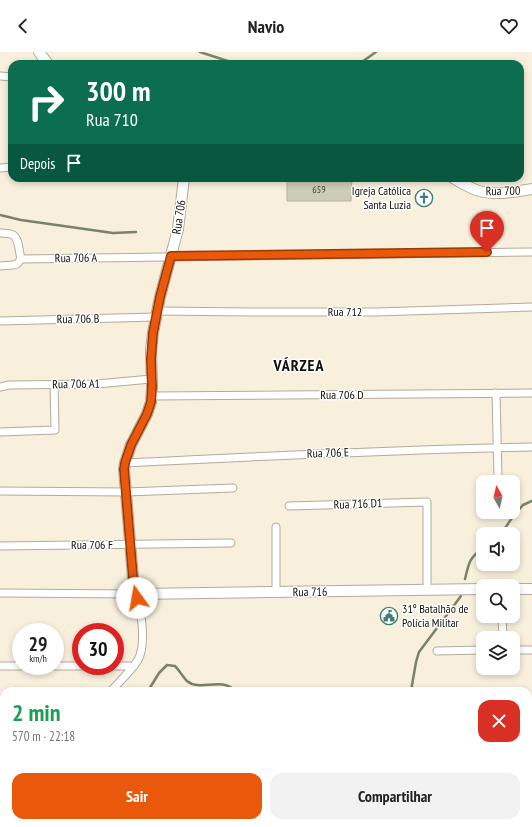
<!DOCTYPE html>
<html lang="pt">
<head>
<meta charset="utf-8">
<style>
	body { margin:0; font-family:"PT Sans Narrow",sans-serif; background:#f2f2f2; color:#222; height:100vh; display:flex; flex-direction:column; font-size:15px; white-space:nowrap }
	* { box-sizing:border-box; margin:0 }
	p { font-size:13px; color:#767676 }
	.icon { flex:none; width:22px; height:22px; fill:none; stroke:currentColor; stroke-width:2; stroke-linecap:round; stroke-linejoin:round }
	.map { position:relative; flex:1; overflow:hidden }
	.side { position:absolute; left:0px; top:635px; width:532px; height:140px; display:flex; flex-direction:column; background:#fff; border-radius:12px 12px 0 0; box-shadow:0 2px 6px #0003 }
	.side>* { flex:none }
	.guide { position:absolute; left:8px; top:8px; width:516px; height:122px; border-radius:12px; box-shadow:0 2px 6px #0003; background:#0b6e4f; color:#fff; overflow:hidden }
	.needle { width:26px; rotate:352deg }
	.tools { position:absolute; left:476px; top:423px; display:grid; gap:8px }
	.tools a { display:grid; place-items:center; width:44px; height:44px; border-radius:8px; background:#fff; box-shadow:0 2px 6px #0003; font-size:20px }
	.speed { position:absolute; left:12px; top:571px; display:flex; gap:8px; font-size:20px; font-weight:700; text-align:center }
	.speed>* { display:grid; place-content:center; width:52px; height:52px; border-radius:50%; background:#fff; box-shadow:0 2px 6px #0003; line-height:1 }
	.speed small { font-size:10px; font-weight:400 }
	.speed .limit { border:6px solid #d22; background:#fff; color:#111 }
	.pin { position:absolute; display:grid; place-items:center; width:34px; height:34px; color:#fff; margin:-41px -17px; border-radius:50% 50% 50% 0; rotate:-45deg; box-shadow:0 0 4px #0007 }
	.pin .icon { rotate:45deg }
	.me { position:absolute; width:44px; margin:-22px; rotate:347deg; stroke-linejoin:round; filter:drop-shadow(0 0 3px #0008) }
	.turn { display:flex; align-items:center; gap:14px; height:84px; padding:0 12px; font-size:18px }
	.turn .icon { width:52px; height:52px; stroke-width:2.5 }
	.turn b { display:block; font-size:28px; line-height:34px }
	.then { display:flex; align-items:center; height:38px; padding:0 12px; background:#0003; gap:8px; font-size:15px }
	.round { display:grid; place-items:center; flex:none; width:42px; height:42px; border-radius:12px; background:#f2f2f2 }
	.summary { display:flex; align-items:center; justify-content:space-between; height:68px; padding:0 12px }
	h1 { font-size:24px; font-weight:600; line-height:30px; color:#1e9e55 }
	.primary-button { display:flex; gap:8px; margin-top:auto; padding:8px 12px }
	.primary-button a { flex:1; height:46px; border-radius:12px; background:#ea580c; color:#fff; font-size:16px; font-weight:600; line-height:46px; text-align:center }
	.primary-button a+a { background:#f2f2f2; color:#222 }
	header { display:flex; justify-content:space-between; align-items:center; height:52px; padding:0 12px; background:#fff; font-size:18px; font-weight:600 }
	.map>svg:first-child { display:block }
</style>
</head>
<body>
<header><svg class="icon" aria-label="back" viewBox="0 0 24 24"><path d="M15 5l-7 7 7 7"/></svg>Navio<svg class="icon" aria-label="heart" viewBox="0 0 24 24"><path d="M12 20l-8-8c-3-5 5-10 8-4 3-6 11-1 8 4z"/></svg></header>
<div class="map">
<svg width="532" height="775" viewBox="0 0 532 775">
	<rect width="100%" height="100%" fill="#f8efdc"/>
	<g fill="none" stroke-linecap="round" stroke-linejoin="round">
		<!-- stream -->
		<g stroke="#798366" stroke-width="2.5">
			<polyline points="200,0 237,12"/>
			<polyline points="359,12 376,0"/>
			<polyline points="0,163 21,168 113,181 136,180"/>
			<polyline points="501,482 514,463 523,453 532,449"/>
			<path d="M465,527C469,511 469,506 483,496"/>
			<path d="M148,639L159,621L167,613L175,614C179,618 183,625 187,629C200,640 222,624 235,639"/>
			<polyline points="411,639 416,610 419,600 461,544"/>
			<polyline points="173,775 174,771"/>
		</g>
	</g>
	<!-- building -->
	<polygon fill="#ccccb8" stroke="#b3b3a0" points="287,126 352,126 351,149 287,149"/>
	<g fill="none" stroke-linecap="round" stroke-linejoin="round">
		<defs>
			<g id="street">
				<polyline points="0,24 12,25"/>
				<polyline points="0,116 12,115"/>
				<path d="M0,181C4,181 9,181 13,183C19,186 19,200 21,207L532,200"/>
				<polyline points="0,214 13,213 17,212 21,207"/>
				<polyline points="158,259 250,260 376,260 532,255"/>
				<polyline points="0,269 156,265"/>
				<polyline points="0,335 9,333 97,332 151,327"/>
				<polyline points="496,341 498,425"/>
				<polyline points="152,344 532,341"/>
				<polyline points="0,380 55,378 54,332"/>
				<path d="M125,411C261,404 396,398 532,395"/>
				<polyline points="0,439 126,440 233,436"/>
				<polyline points="289,454 427,450 427,538"/>
				<polyline points="0,494 231,491"/>
				<polyline points="276,540 276,475"/>
				<path d="M0,541L137,542C141,560 147,591 138,608C131,619 120,629 111,639"/>
				<polyline points="502,564 503,586"/>
				<polyline points="513,598 532,598"/>
				<polyline points="437,599 483,598"/>
				<polyline points="0,614 21,614"/>
				<polyline points="55,614 81,614"/>
				<polyline points="115,614 134,614"/>
				<polyline points="528,665 532,665"/>
				<polyline points="0,750 4,746"/>
				<polyline points="505,775 505,771"/>
			</g>
			<g id="secondary">
				<polyline points="39,0 48,12"/>
				<polyline points="184,126 178,177 160,245 153,281 151,298 152,335 151,350 147,362 131,393 125,411 124,417 133,526 137,542 483,537"/>
				<path d="M453,126C460,130 468,135 476,138C493,144 515,140 532,137"/>
				<polyline points="513,537 532,537"/>
			</g>
		</defs>
		<!-- street casing -->
		<use href="#street" stroke="#b3ab99" stroke-width="9"/>
		<!-- secondary casing -->
		<use href="#secondary" stroke="#b3ab99" stroke-width="12"/>
		<!-- street -->
		<use href="#street" stroke="#fff" stroke-width="7"/>
		<!-- secondary -->
		<use href="#secondary" stroke="#fff" stroke-width="10"/>
	</g>
	<g fill="none" stroke-linecap="round" stroke-linejoin="round">
		<defs>
			<polyline id="route" points="137,546 133,526 124,417 125,411 131,393 147,362 151,350 152,335 151,307 153,281 160,245 171,204 487,200"/>
		</defs>
		<!-- route casing -->
		<use href="#route" stroke="#983908" stroke-width="10"/>
		<!-- route -->
		<use href="#route" stroke="#ea580c" stroke-width="7"/>
	</g>
	<!-- icons -->
	<defs>
		<symbol id="church-ring" viewBox="-11 -11 22 22"><circle r="9.5" fill="#fff" stroke="#3d8176" stroke-width="1.5"/><path d="M-1.2-6h2.4v3.5h3.3v2.4h-3.3V6h-2.4V-.1h-3.3v-2.4h3.3Z" fill="#3d8176"/></symbol>
		<symbol id="civic-ring" viewBox="-11 -11 22 22"><circle r="9.5" fill="#fff" stroke="#3d8176" stroke-width="1.5"/><path d="M-.6-6.5H3V-4.5H.6V-3L4-1V1h2V6H-6V1h2V-1L-.6-3ZM-1.2 2.5V6h2.4V2.5Z" fill="#3d8176"/></symbol>
	</defs>
	<g fill-rule="evenodd">
		<use href="#church-ring" x="414" y="136" width="20" height="20"/>
		<use href="#civic-ring" x="379" y="554" width="20" height="20"/>
	</g>
	<g text-anchor="middle" stroke-width="3" stroke-linejoin="round" paint-order="stroke">
		<!-- number labels -->
		<g font-size="10" fill="#3f3e33">
			<text x="319" y="141">659</text>
		</g>
		<!-- poi labels -->
		<g font-size="12" fill="#100e07" stroke="#fff" text-anchor="end">
			<text x="411" y="143">Igreja Católica<tspan x="411" dy="14">Santa Luzia</tspan></text>
			<text x="402" y="561" text-anchor="start">31º Batalhão de<tspan x="402" dy="14">Polícia Militar</tspan></text>
		</g>
		<!-- street labels -->
		<g font-size="12" fill="#100e07" stroke="#fff">
			<text transform="translate(503 139) rotate(-1)" y="4">Rua 700</text>
			<text transform="translate(179 165) rotate(-81)" y="4">Rua 706</text>
			<text transform="translate(76 206) rotate(-1)" y="4">Rua 706 A</text>
			<text x="345" y="264">Rua 712</text>
			<text transform="translate(78 267) rotate(-1)" y="4">Rua 706 B</text>
			<text transform="translate(76 332) rotate(-1)" y="4">Rua 706 A1</text>
			<text x="342" y="347">Rua 706 D</text>
			<text transform="translate(328 401) rotate(-2)" y="4">Rua 706 E</text>
			<text transform="translate(358 452) rotate(-2)" y="4">Rua 716 D1</text>
			<text x="92" y="497">Rua 706 F</text>
			<text transform="translate(310 540) rotate(-1)" y="4">Rua 716</text>
		</g>
		<!-- district labels -->
		<g font-size="16" font-weight="bold" letter-spacing="1" fill="#100e07" stroke="#fff">
			<text x="299" y="319">VÁRZEA</text>
		</g>
	</g>
</svg>
<div class="tools">
<a><svg class="needle" viewBox="-14 -14 28 28"><path d="M0-13l5 13h-10z" fill="#e53935"/><path d="M0 13l5-13h-10z" fill="#767676"/></svg></a>
<a><svg class="icon" aria-label="sound" viewBox="0 0 24 24"><path d="M4 9h4l5-4v14l-5-4H4zM17 9q2 3 0 6"/></svg></a>
<a><svg class="icon" aria-label="search" viewBox="0 0 24 24"><circle cx="10" cy="10" r="6"/><path d="M15 15l6 6"/></svg></a>
<a><svg class="icon" aria-label="layers" viewBox="0 0 24 24"><path d="M12 4l9 5-9 5-9-5zM3 14l9 5 9-5"/></svg></a>
</div>
<div class="speed"><div>29<small>km/h</small></div><div class="limit">30</div></div>
<div class="pin" style="left:487px;top:200px;background:#d93025"><svg class="icon" aria-label="arrive" viewBox="0 0 24 24"><path d="M6 21V4h12l-3 4 3 4H6"/></svg></div>
<svg class="me" style="left:137px;top:546px" viewBox="-20 -20 40 40"><circle r="19" fill="#fff"/><path d="M0-13L10 11 0 6-10 11z" fill="#ea580c"/></svg>
<div class="guide">
<div class="turn"><svg class="icon" aria-label="right" viewBox="0 0 24 24"><path d="M7 20v-9h11M14 6l5 5-5 5"/></svg><div><b>300 m</b>Rua 710</div></div>
<div class="then">Depois<svg class="icon" aria-label="arrive" viewBox="0 0 24 24"><path d="M6 21V4h12l-3 4 3 4H6"/></svg></div>
</div>
<section class="side">
<div class="summary"><div><h1>2 min</h1><p>570 m · 22:18</p></div><a class="round" style="background:#d93025;color:#fff"><svg class="icon" aria-label="close" viewBox="0 0 24 24"><path d="M6 6l12 12M18 6L6 18"/></svg></a></div>
<div class="primary-button"><a>Sair</a><a>Compartilhar</a></div>
</section>
</div>
</body>
</html>
